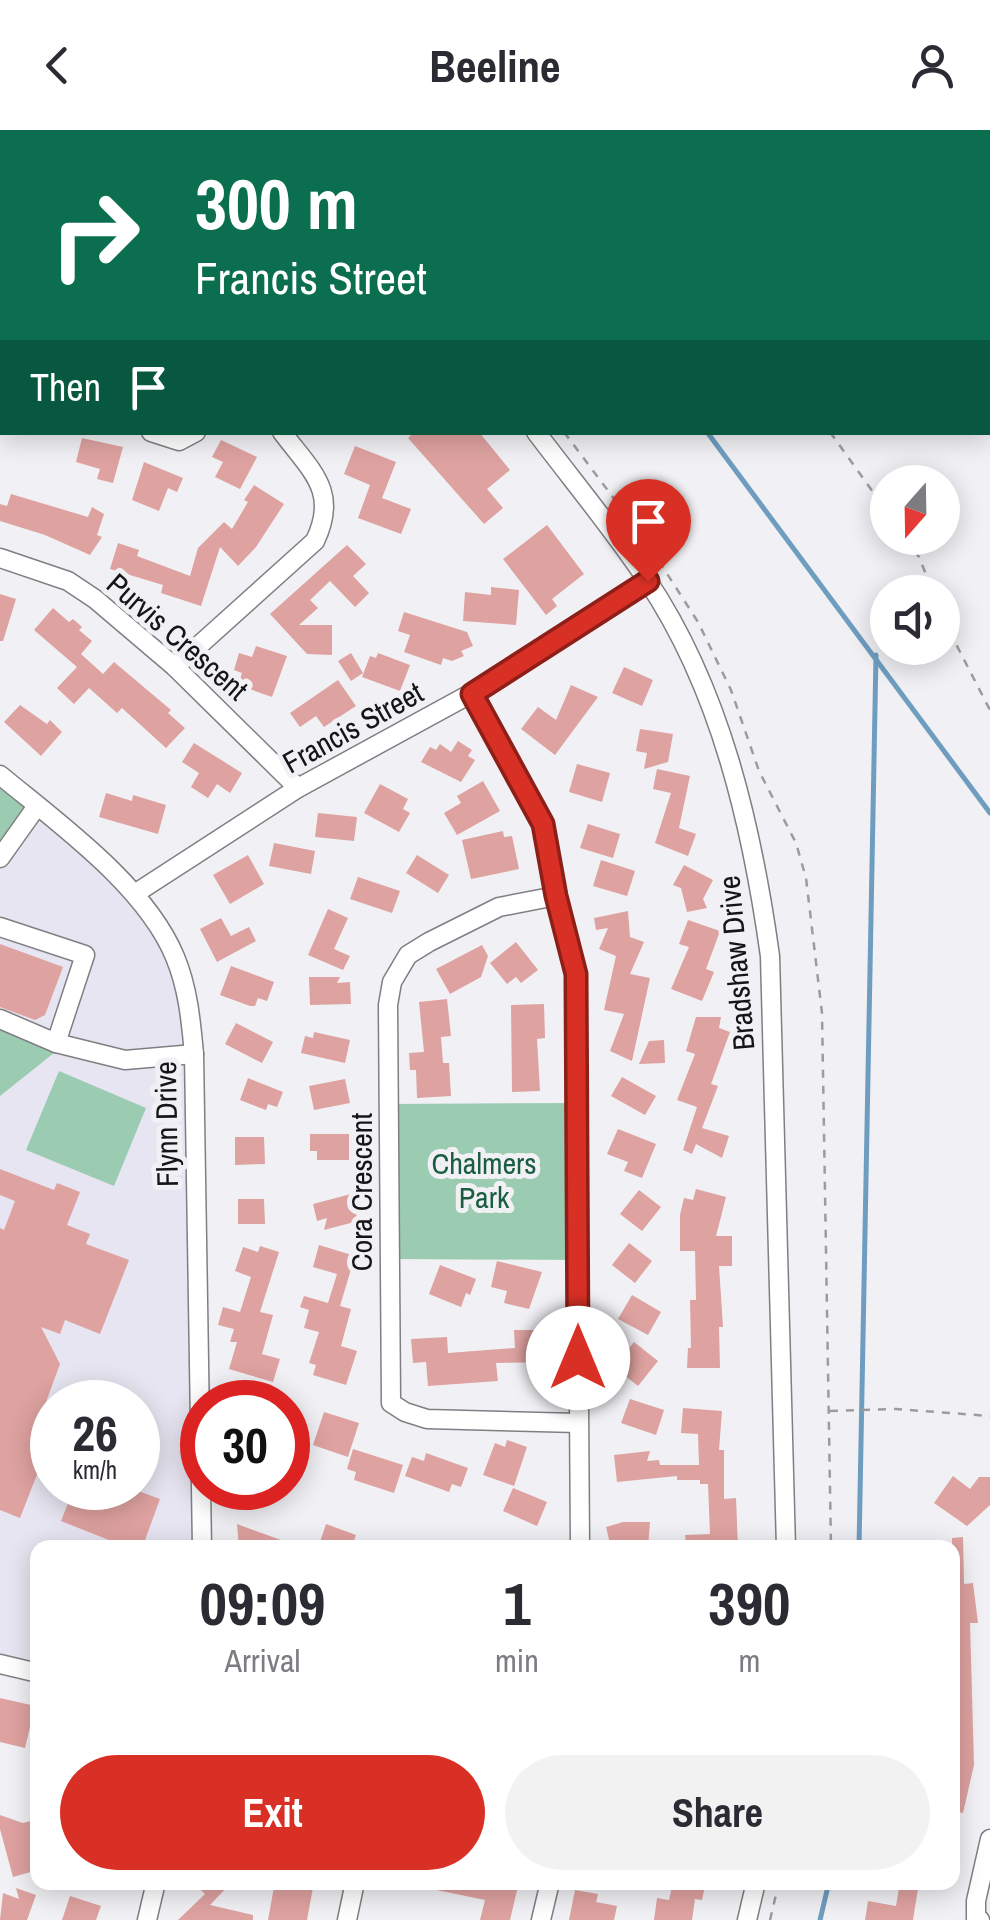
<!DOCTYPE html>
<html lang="en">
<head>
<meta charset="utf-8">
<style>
	body { margin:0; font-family:"Archivo Narrow",sans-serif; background:#f2f2f3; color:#2b2b33; height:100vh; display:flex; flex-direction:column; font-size:38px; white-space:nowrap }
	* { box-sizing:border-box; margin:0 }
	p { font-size:32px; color:#7c7c81 }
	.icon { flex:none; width:55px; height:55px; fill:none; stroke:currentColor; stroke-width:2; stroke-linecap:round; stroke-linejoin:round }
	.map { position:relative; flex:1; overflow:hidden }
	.sheet { position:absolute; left:30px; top:1410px; width:930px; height:350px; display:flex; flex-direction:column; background:#fff; border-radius:20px; box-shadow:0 5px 25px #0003 }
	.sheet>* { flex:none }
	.top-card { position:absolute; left:0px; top:0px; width:990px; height:305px; box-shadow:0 5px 25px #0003; background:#0b6e4f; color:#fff; overflow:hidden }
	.needle { width:65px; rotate:200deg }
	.tools { position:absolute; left:870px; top:335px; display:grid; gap:20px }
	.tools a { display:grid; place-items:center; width:90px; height:90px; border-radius:50%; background:#fff; box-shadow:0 5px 25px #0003; font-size:50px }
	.speed { position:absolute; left:30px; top:1250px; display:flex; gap:20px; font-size:50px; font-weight:700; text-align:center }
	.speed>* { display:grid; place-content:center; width:130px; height:130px; border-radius:50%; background:#fff; box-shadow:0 5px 25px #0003; line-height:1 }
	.speed small { font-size:25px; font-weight:400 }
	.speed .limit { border:15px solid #d22; background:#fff; color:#111 }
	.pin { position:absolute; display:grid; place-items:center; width:85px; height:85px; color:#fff; margin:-102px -42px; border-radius:50% 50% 50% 0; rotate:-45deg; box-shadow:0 0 10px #0007 }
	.pin .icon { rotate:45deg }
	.me { position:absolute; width:110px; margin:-55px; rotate:0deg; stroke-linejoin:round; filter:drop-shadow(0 0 8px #0008) }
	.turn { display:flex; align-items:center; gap:35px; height:210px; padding:0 30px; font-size:45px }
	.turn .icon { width:130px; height:130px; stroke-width:2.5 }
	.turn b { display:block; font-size:70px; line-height:85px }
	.then { display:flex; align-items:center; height:95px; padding:0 30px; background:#0003; gap:20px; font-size:38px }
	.eta { display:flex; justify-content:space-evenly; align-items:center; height:170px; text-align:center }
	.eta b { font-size:60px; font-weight:800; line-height:70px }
	.button { display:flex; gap:20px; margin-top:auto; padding:20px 30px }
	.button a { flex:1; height:115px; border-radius:60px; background:#d93025; color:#fff; font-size:40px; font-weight:800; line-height:115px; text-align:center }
	.button a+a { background:#f2f2f3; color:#2b2b33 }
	header { display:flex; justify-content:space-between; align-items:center; height:130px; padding:0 30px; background:#fff; font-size:45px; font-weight:800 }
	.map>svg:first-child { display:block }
</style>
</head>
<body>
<header><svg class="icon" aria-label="back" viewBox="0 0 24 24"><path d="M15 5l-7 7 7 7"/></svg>Beeline<svg class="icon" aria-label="person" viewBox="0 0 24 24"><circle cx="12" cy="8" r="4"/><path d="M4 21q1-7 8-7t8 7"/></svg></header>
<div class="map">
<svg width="990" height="1790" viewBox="0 0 990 1790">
	<rect width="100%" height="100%" fill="#f1f1f5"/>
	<!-- built -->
	<path fill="#e7e5f1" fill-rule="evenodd" d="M37,676L136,763L189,872L202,1417L38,1418L37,1543L0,1534V966L54,923L0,889V728ZM52,1272H138V1358H52Z"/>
	<!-- green -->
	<g fill="#9bccb2">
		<polygon points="0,645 37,676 0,728"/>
		<polygon points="0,889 56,913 54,923 0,966"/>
		<polygon points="59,941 146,978 114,1056 26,1020"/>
		<polygon points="577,973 579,1130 390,1129 390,974"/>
	</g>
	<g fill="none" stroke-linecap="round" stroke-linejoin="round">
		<!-- stream -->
		<g stroke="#6f9dc0" stroke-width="5">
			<polyline points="478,0 480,2"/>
			<polyline points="707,302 990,683"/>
			<polyline points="859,1418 876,525"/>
			<polyline points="820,1790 829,1752"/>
		</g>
	</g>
	<!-- building -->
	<g fill="#dea2a0">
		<polygon points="414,302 479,302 510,340 487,359 503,378 484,394 408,308"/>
		<polygon points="82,308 123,317 113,353 97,349 100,339 76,332"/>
		<polygon points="221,310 257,327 240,359 215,347 223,332 212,327"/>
		<polygon points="355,316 396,332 382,368 411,379 401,404 358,388 370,355 344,344"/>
		<polygon points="144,332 183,348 177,362 168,358 159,381 132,370"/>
		<polygon points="254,355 284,374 256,417 238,436 220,417 201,476 161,463 163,455 110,439 118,413 139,420 137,426 190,446 198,418 224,392 232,399 248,372 244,370"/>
		<polygon points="11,364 88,387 92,377 104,384 97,405 102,407 90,425 45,405 0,391 0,374 7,376"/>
		<polygon points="547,395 584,444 552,469 557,476 546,485 503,429"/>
		<polygon points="347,415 366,434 353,446 369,463 355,477 330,451 310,470 318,478 299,495 332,495 332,525 307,524 270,484"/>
		<polygon points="491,457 519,460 516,495 463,491 465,462 491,465"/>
		<polygon points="0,464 16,469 3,511 0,511"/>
		<polygon points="53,478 69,492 73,489 82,497 79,500 92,511 81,524 103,544 114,532 171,580 168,583 185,598 166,618 122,578 117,583 89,558 74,574 57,558 77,537 34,500"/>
		<polygon points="404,482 467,502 473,516 461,521 464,526 452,531 443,528 441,535 404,522 410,505 398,501"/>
		<polygon points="256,516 287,526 272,567 238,555 242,543 234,540 239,523 252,527"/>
		<polygon points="351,523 363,543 351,551 338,531"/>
		<polygon points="378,523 410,535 400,561 362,547 370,526 376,528"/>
		<polygon points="624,537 653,550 642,576 612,563"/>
		<polygon points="338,550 356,576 324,597 316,586 300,597 290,583"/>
		<polygon points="571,555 598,567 555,625 521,599 538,577 556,590"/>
		<polygon points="20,575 47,594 50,590 62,602 41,626 4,592"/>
		<polygon points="640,599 673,604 668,632 644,639 647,623 636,621"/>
		<polygon points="458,611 472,620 468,626 475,630 461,652 421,632 430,617 436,620 440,614 451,622"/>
		<polygon points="194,613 242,643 230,663 217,654 208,668 191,657 199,643 182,632"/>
		<polygon points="577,634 610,643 602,672 569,662"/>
		<polygon points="657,639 690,646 679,698 696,704 688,726 655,713 671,663 653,659"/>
		<polygon points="483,651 500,681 457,705 444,683 461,673 457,666"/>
		<polygon points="380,654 408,669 403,679 410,683 399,702 364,683"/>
		<polygon points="106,663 132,671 133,665 166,675 158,704 99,687"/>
		<polygon points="318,683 357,687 354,711 315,707"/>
		<polygon points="588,694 620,704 613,728 580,718"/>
		<polygon points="503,701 504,707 512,706 519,739 471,749 462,710"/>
		<polygon points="274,713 315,721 311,744 269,736"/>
		<polygon points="248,725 264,754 230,774 213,745"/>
		<polygon points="417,725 449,745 438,763 406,743"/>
		<polygon points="601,730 635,741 627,766 593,756"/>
		<polygon points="684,735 713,750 703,769 707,778 687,782 681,758 673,755"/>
		<polygon points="358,747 400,761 392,783 350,769"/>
		<polygon points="328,779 348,788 334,819 350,826 343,840 308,825"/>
		<polygon points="628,781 630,807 644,812 630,844 650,848 632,931 610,921 624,884 604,880 616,826 599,819 608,798 596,800 594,788"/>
		<polygon points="221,788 231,806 249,797 256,811 217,832 200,799"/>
		<polygon points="688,790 720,801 706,839 714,842 702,871 671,859 689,817 679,814"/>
		<polygon points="516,812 538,840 521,853 516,847 507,854 490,833"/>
		<polygon points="0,814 63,837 45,885 35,890 0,877"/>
		<polygon points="482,815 488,826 481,847 450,864 436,839"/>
		<polygon points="231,836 274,852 267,871 258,868 255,876 250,876 220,865"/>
		<polygon points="309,847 340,847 337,853 350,852 351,874 310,875"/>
		<polygon points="447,869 451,906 441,907 443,933 449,933 451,966 417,968 416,940 410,940 409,923 424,922 419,872"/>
		<polygon points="544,874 545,908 537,909 540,961 512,962 511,875"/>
		<polygon points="696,887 721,887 719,898 730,902 711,954 718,956 702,998 729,1006 722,1028 696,1014 692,1024 683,1020 697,977 677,970 695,924 686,921"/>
		<polygon points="236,893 273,912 262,933 225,914"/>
		<polygon points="314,902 350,910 345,933 301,923 305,906 313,908"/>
		<polygon points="664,910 665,933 639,934 649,911"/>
		<polygon points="622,947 656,966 645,985 611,966"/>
		<polygon points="248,948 283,962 277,977 268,974 266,980 240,970"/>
		<polygon points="345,949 350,973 314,980 309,956"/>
		<polygon points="618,999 656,1014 642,1048 624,1041 628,1032 607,1024"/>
		<polygon points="310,1004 349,1004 349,1030 317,1030 317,1021 310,1021"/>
		<polygon points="235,1007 264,1007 265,1034 235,1035"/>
		<polygon points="0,1039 54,1060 57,1053 80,1062 67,1095 90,1104 86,1114 129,1130 100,1204 65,1190 60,1204 41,1197 60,1234 43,1280 52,1284 52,1347 38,1342 20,1388 0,1380 0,1098 4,1100 15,1071 0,1065"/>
		<polygon points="696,1059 726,1067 716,1106 732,1106 732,1136 719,1136 723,1197 719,1197 720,1238 687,1238 688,1218 691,1218 690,1170 696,1170 695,1121 680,1121 680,1085 684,1068 693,1070"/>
		<polygon points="639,1060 661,1077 642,1101 620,1084"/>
		<polygon points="351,1064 358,1091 324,1100 327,1088 317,1091 313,1074"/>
		<polygon points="238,1069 264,1069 265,1094 238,1094"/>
		<polygon points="629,1113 652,1131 635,1153 612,1135"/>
		<polygon points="319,1115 355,1126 340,1176 351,1179 341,1216 357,1221 346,1255 313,1245 316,1235 309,1233 319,1202 304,1198 309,1180 300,1177 304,1166 328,1173 337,1144 313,1137"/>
		<polygon points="260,1116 279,1122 260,1182 273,1185 262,1224 280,1229 273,1252 229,1239 237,1212 230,1212 234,1199 218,1195 223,1177 240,1182 251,1147 235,1141 243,1117 258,1122"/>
		<polygon points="497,1131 542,1142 529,1179 504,1173 507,1161 491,1157"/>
		<polygon points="440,1135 476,1149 470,1165 466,1163 461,1177 429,1164"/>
		<polygon points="632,1165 661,1182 648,1205 618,1189"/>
		<polygon points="514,1200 546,1200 546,1232 496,1233 498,1251 428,1256 426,1232 413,1233 411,1209 447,1207 448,1223 515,1218"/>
		<polygon points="634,1212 658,1231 638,1256 614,1237"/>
		<polygon points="630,1269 664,1280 656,1305 621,1293"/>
		<polygon points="683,1278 722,1281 719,1320 724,1320 724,1369 736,1368 738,1418 686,1418 685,1405 710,1404 708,1354 700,1354 700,1350 677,1350 677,1346 617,1352 614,1325 650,1321 647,1331 659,1330 660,1335 699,1335 698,1304 681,1303"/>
		<polygon points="324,1282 359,1293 348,1327 313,1315"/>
		<polygon points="507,1310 527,1317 514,1356 483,1345 495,1313 505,1317"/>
		<polygon points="353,1319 403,1335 394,1363 354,1350 356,1342 347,1339"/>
		<polygon points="426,1323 468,1338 461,1357 452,1354 449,1362 405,1346 412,1327 424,1331"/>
		<polygon points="953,1346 970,1359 979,1347 990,1347 990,1375 967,1396 934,1373"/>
		<polygon points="74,1358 130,1358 160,1369 142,1418 129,1418 61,1391"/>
		<polygon points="513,1358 547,1372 537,1396 503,1381"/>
		<polygon points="623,1392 650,1392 648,1418 611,1418 606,1397"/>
		<polygon points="237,1394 292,1414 239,1418"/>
		<polygon points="326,1394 356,1405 351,1418 318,1418"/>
		<polygon points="963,1407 964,1454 973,1453 978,1493 970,1493 974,1635 963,1683 952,1681 952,1408"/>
		<polygon points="0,1568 35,1576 25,1618 0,1612"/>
		<polygon points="0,1685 23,1693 38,1689 38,1713 31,1715 38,1740 13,1747 0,1699"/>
		<polygon points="193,1752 232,1752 210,1775 253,1785 253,1790 178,1790 205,1764"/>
		<polygon points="282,1752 314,1752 307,1790 268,1790 274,1757 281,1758"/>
		<polygon points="427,1752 519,1752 510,1790 480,1790 485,1770 427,1758"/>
		<polygon points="673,1752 706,1752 702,1770 695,1769 692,1790 654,1790 657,1768 669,1770"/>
		<polygon points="900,1752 919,1752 913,1790 865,1790 868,1771 896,1776"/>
		<polygon points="16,1758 36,1765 27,1790 0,1790 3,1763 19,1769"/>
		<polygon points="575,1760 598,1764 596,1772 617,1776 614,1790 569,1790"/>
		<polygon points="70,1766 101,1776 96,1790 62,1790"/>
	</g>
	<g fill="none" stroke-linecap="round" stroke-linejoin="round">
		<defs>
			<g id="minor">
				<polyline points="45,0 47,2"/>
				<polyline points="307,0 309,2"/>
				<polyline points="151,302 179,311 196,302"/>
				<path d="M536,302C573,351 613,399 647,450C721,560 752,697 770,826L786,1418"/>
				<polyline points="0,428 68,451 95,469 175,537 298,658"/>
				<path d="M175,537L315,411C339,361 311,341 282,302"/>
				<polyline points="472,563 543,694 556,766 576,844 580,1418"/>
				<path d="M0,645C58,693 146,756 175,827C188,858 191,891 194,924L202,1418"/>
				<polyline points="0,728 37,676"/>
				<polyline points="136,763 298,658 472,563 649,451"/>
				<polyline points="556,766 499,777 429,812 408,825 392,852 388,875 391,1273 405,1282 427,1289 578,1293"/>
				<polyline points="0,797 85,825 56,913"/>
				<polyline points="0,889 56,913 125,930 194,924"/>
				<polyline points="0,1534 38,1543"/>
				<polyline points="147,1790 156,1752"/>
				<polyline points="347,1790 355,1752"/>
				<polyline points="541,1790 550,1752"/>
				<polyline points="747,1790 756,1752"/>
				<polyline points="980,1790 976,1788 976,1771 990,1709"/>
			</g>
		</defs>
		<!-- minor casing -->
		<use href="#minor" stroke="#7f7f83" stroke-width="21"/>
		<!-- path -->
		<g stroke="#9c9c9f" stroke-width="2.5" stroke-dasharray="8 8" stroke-linecap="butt">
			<polyline points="333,0 335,2"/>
			<polyline points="607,0 609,2"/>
			<polyline points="564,302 648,414 698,492 731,560 759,641 796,713 806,748 822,883 831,1418"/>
			<polyline points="830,302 888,383"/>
			<polyline points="905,408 919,427 933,462"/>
			<polyline points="942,487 990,580"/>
			<polyline points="830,1281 896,1279 990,1286"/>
			<polyline points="770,1790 779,1752"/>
		</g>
		<!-- minor -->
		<use href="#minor" stroke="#fff" stroke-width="18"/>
	</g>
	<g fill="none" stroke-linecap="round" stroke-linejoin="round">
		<defs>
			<polyline id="route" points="578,1228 576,844 556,766 543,694 472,564 648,451"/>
		</defs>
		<!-- route casing -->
		<use href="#route" stroke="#8d1f18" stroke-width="25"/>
		<!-- route -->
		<use href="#route" stroke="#d93025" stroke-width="18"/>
	</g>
	<g text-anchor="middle" stroke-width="10" stroke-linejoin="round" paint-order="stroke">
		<!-- street labels -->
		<g font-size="30" fill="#151416" stroke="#f1f1f5">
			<text transform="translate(177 507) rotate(41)" y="10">Purvis Crescent</text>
			<text transform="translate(353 598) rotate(-29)" y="10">Francis Street</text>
			<text transform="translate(737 833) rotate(-95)" y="10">Bradshaw Drive</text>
			<text transform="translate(167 994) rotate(-91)" y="10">Flynn Drive</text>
			<text transform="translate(362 1062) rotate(-90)" y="10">Cora Crescent</text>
		</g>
		<!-- park labels -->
		<g font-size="30" fill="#1a5d41" stroke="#f1f1f5">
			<text x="484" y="1044">Chalmers<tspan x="484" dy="34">Park</tspan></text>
		</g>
	</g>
</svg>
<div class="tools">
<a><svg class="needle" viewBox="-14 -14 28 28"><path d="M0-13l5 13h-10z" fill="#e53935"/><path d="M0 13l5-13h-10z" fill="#7c7c81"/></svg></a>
<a><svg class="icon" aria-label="sound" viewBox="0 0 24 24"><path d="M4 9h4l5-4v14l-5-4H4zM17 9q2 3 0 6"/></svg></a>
</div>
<div class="speed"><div>26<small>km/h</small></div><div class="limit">30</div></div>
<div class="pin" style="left:648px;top:451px;background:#d93025"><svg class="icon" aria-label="arrive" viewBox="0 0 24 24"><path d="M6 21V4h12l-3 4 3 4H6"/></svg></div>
<svg class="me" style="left:578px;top:1228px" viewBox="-20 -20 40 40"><circle r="19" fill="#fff"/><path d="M0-13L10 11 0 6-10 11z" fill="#d93025"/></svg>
<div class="top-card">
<div class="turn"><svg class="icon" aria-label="right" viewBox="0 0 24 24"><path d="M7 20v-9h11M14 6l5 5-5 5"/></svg><div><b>300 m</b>Francis Street</div></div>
<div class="then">Then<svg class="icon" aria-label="arrive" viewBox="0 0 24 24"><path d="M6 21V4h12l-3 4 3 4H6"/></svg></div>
</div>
<section class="sheet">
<div class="eta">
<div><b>09:09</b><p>Arrival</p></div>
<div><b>1</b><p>min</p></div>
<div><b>390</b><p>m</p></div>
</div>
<div class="button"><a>Exit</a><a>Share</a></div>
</section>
</div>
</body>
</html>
